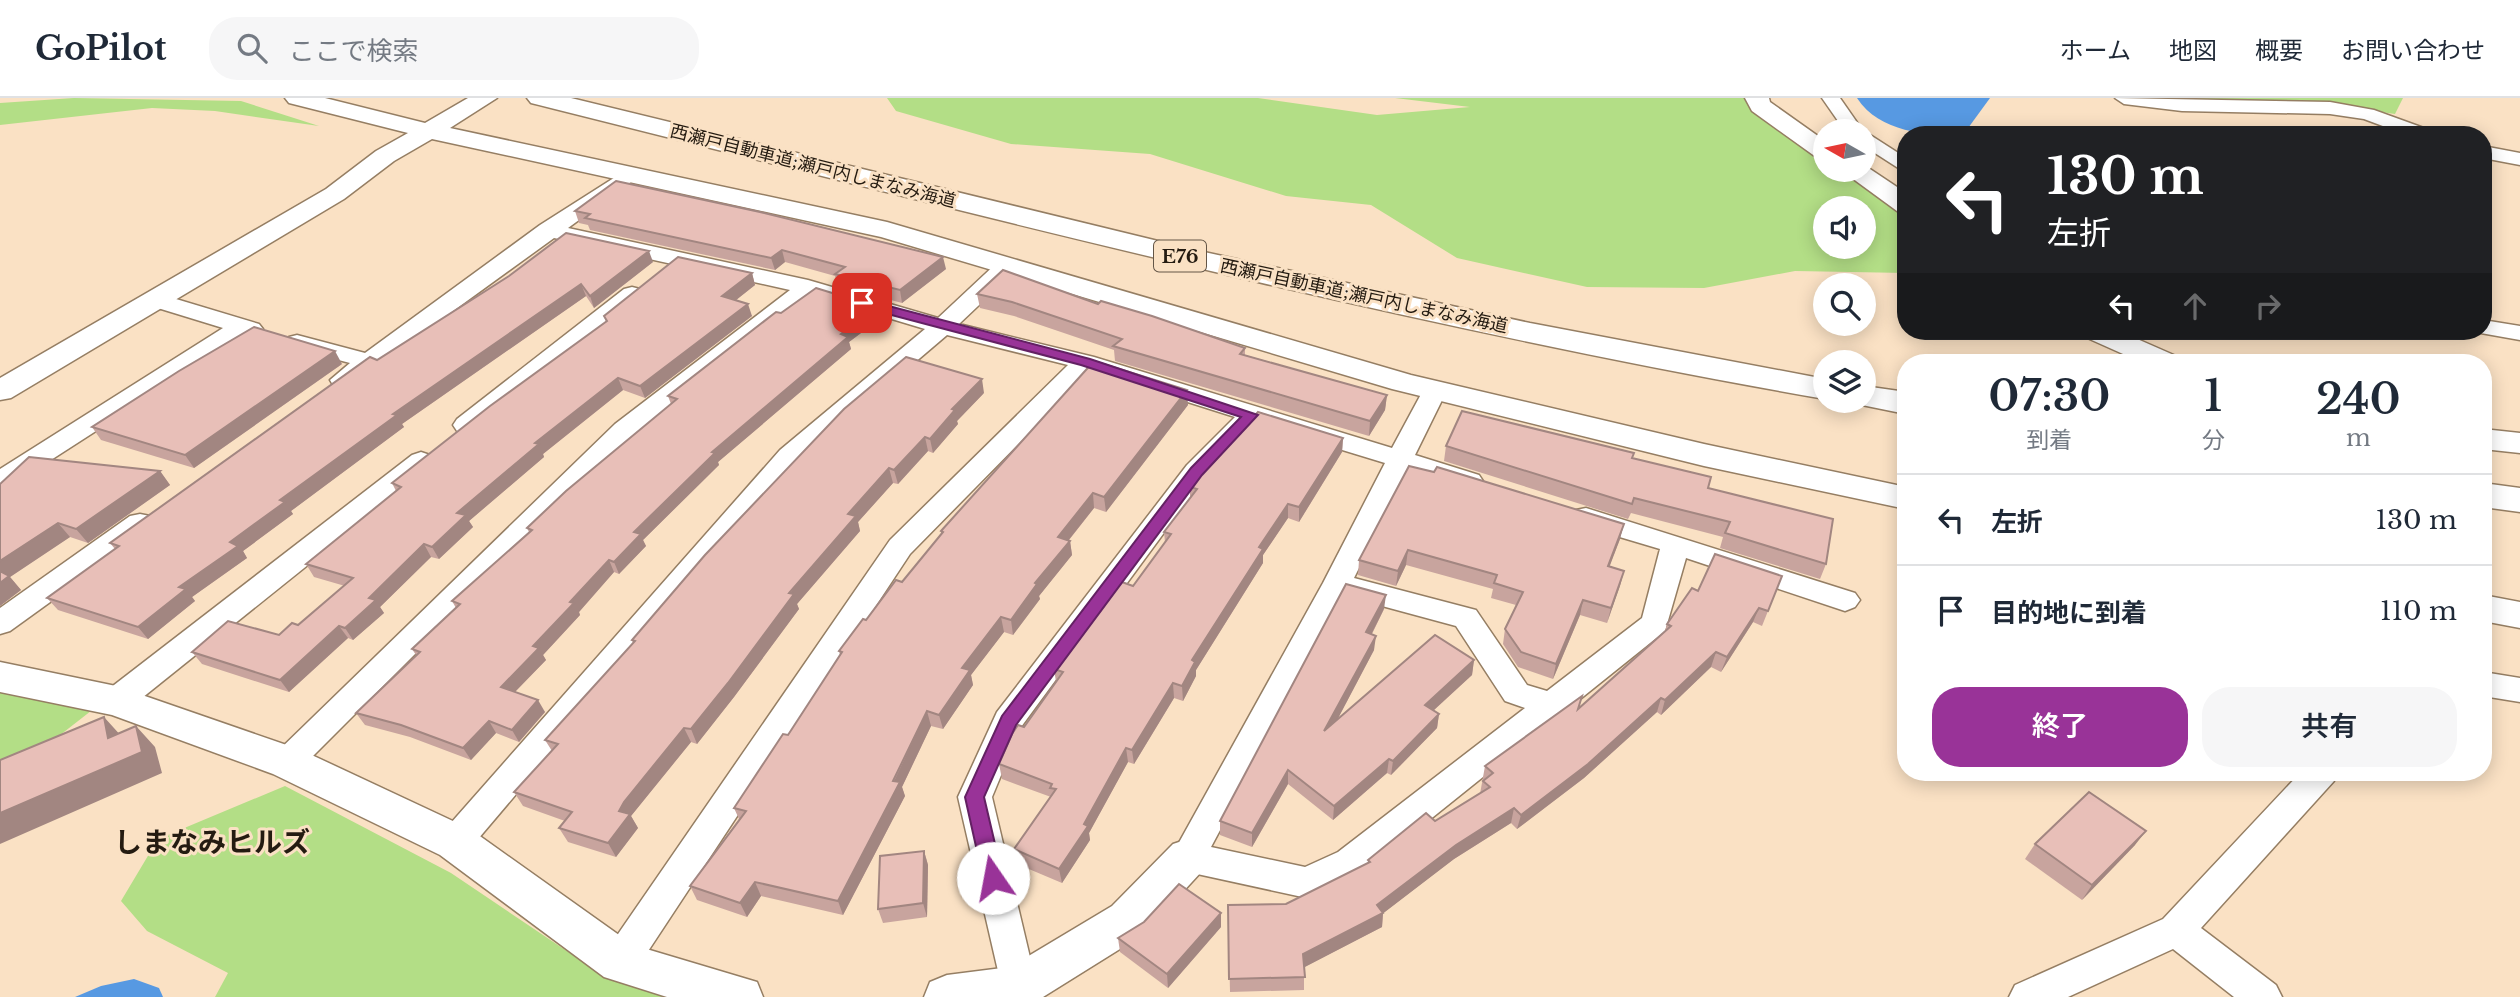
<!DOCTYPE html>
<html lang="ja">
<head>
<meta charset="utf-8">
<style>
	body { margin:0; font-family:"Libre Baskerville","Noto Sans JP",serif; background:#f6f6f7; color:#1f2937; height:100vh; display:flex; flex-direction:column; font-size:26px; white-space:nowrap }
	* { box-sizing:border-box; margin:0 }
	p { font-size:23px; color:#747a83 }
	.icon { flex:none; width:38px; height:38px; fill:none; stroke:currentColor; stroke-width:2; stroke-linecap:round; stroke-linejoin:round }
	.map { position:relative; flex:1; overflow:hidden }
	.panel { position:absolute; left:1897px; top:256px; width:595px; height:427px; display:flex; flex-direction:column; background:#fff; border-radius:28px; box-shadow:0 4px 18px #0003 }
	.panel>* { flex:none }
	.guide { position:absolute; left:1897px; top:28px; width:595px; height:214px; border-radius:28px; box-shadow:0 4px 18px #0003; background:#202124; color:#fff; overflow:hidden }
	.needle { width:46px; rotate:279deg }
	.fabs { position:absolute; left:1813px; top:21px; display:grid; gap:14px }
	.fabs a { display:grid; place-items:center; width:63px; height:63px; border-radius:50%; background:#fff; box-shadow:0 4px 18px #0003; font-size:35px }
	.pin { position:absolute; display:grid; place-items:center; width:60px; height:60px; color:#fff; margin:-30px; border-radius:14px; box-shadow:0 4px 10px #0006 }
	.me { position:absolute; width:77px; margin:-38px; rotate:348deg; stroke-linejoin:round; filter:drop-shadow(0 0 5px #0008) }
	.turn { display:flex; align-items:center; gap:24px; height:147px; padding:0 35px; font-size:32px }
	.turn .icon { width:91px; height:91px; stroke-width:2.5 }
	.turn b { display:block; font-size:49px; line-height:60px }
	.lanes { display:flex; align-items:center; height:66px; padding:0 35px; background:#0003; justify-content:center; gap:35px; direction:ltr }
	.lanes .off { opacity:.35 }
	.eta { display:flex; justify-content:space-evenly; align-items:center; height:119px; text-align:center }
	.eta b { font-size:42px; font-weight:600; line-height:49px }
	.action { display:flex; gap:14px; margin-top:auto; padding:14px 35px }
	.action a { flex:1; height:80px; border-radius:28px; background:#993398; color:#fff; font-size:28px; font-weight:600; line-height:80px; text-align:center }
	.action a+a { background:#f6f6f7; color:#1f2937 }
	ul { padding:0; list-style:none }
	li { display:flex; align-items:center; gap:21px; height:91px; padding:0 35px; border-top:2px solid #e0e1e3 }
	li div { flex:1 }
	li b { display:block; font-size:26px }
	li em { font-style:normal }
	header { display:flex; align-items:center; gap:42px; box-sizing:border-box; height:98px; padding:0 35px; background:#fff; border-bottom:2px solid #e0e1e3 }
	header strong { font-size:33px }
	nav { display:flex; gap:38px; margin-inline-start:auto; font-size:24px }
	.search { width:490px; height:63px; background:#f6f6f7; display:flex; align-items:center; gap:18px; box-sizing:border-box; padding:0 24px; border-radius:28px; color:#747a83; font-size:26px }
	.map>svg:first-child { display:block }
</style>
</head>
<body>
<header>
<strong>GoPilot</strong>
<div class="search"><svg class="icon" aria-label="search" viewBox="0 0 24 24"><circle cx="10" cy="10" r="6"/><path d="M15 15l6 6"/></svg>ここで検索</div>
<nav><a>ホーム</a><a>地図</a><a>概要</a><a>お問い合わせ</a></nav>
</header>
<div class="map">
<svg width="2520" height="899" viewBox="0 0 2520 899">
	<rect width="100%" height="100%" fill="#fae1c4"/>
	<!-- green -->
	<g fill="#b3de86" fill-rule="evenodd">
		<polygon points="74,0 241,3 319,28 215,13 152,10 0,27 0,5"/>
		<path d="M887,0H1258L1377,17L1470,9L1395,0H1744L1749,8L1825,62V72H1841L1906,117V175L1795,173L1704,190L1587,189L1457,160L1371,107L1286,98L1150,56L1011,46L896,13ZM1825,110H1864V149H1825Z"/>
		<polygon points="2162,0 2403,0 2395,16 2346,9"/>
		<polygon points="0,591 96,609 0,684"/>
		<polygon points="285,688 451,775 601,876 667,899 215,899 228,875 147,833 121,803 158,741"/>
	</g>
	<!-- water -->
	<g fill="#5799e2">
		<path d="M1857,0H1990L1963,37C1926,37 1880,35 1857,0Z"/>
		<polygon points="134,881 159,890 163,899 75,899 101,888"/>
	</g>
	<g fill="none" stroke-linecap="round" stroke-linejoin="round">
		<defs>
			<g id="minor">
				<polygon points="1822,0 1840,0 1863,33 1845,33"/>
				<polygon points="2115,0 2330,4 2374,12 2432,33 2434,37 2407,37 2364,21 2330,16 2182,13 2124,6"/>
				<polygon points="1864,33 1906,60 1906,75 1864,48"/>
				<polygon points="2483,48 2520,55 2520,67 2483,60"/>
				<path d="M628,71L635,73L638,77L635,81L568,130L808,182L938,220L1000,162H1016L1019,167L1016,172L959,226L1094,259L1392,350L1426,287H1444L1447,292L1415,357L1479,377L1483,383L1479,389L1470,392L1407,373L1354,480L1476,512L1527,587L1547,593L1642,520L1660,451L1576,426L1572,419L1576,412L1586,410L1855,495L1860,502L1855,509L1845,513L1686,460L1665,533L1362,776L1307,800L1188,774L1176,769L1171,759L1323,485L1385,365L1257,326L1205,379L1021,629L992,699L1037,889L1032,899H1004L958,699L997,614L1187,367L1235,319L1090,273L910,456L633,876L620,881L607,876L602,864L607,852L890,442L1068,267L947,237L798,364L467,754L455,759L443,754L438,744L443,734L780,352L925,231L812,197L633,338L298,673L287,677L276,673L271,664L276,655L615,326L790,192L554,140L351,287H333L330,282L350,265L289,249L285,244L289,239L297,237L365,255L540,127ZM1345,498L1456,528L1505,603L1525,610L1338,754L1305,769L1211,749Z"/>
				<polygon points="632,189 640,191 643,196 640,201 475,333 457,333 453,327 457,321 624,191"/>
				<polygon points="156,195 259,226 263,231 259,236 245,237 9,389 0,392 0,371 223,230 148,207 145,202"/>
				<polygon points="2483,222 2520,228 2520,242 2475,234 2483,233"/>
				<polygon points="421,354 430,357 434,363 430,369 127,612 116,615 105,612 100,603 105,594 412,357"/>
				<polygon points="140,416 150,418 154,425 150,432 10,533 0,536 0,510 130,418"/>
				<polygon points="2483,574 2520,580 2520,604 2483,598"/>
				<polygon points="2301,674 2338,674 2334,683 2201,830 2276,887 2282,899 2234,899 2173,851 2068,899 2009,899 2015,887 2163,821"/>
			</g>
			<g id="tertiary">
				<polygon points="285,0 325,0 425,25 468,0 497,0 450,30 887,124 1411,277 1704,346 1906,389 1906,411 1704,368 1392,291 881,139 432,41 394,63 344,101 11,300 0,302 0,280 326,91 376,53 408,35 289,5"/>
				<polygon points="1745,0 1769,0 1770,4 1825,43 1825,61 1816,59 1752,13"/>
				<polygon points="1864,67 1906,95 1906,115 1897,113 1841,72 1864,72"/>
				<polygon points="2080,233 2119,233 2176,258 2180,264 2141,264 2085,239"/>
				<polygon points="2483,331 2520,335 2520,355 2483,351"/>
				<polygon points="2483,497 2520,504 2520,530 2483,523"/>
				<polygon points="0,564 116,588 301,652 470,731 633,847 757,884 763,899 667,899 604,879 440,757 273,676 112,617 0,594"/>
				<polygon points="1188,741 1203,746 1210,759 1203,772 1144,836 1043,899 924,899 930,884 947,877 1010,869 1112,808 1173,746"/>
			</g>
			<g id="motorway">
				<path d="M527,0H571L1195,152L1530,225L1825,281V301C1389,225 960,112 531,5Z"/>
				<polygon points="1864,288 1906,294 1906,316 1852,305 1850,303 1864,303"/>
				<polygon points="2483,385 2520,390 2520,414 2483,409"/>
			</g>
		</defs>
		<!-- minor casing -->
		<use href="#minor" stroke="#957e63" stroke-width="3"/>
		<!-- tertiary casing -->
		<use href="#tertiary" stroke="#957e63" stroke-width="3"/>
		<!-- motorway casing -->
		<use href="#motorway" stroke="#957e63" stroke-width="3"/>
		<!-- minor -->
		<use href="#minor" fill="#fff" fill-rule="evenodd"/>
		<!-- tertiary -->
		<use href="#tertiary" fill="#fff" fill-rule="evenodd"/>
		<!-- motorway -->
		<use href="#motorway" fill="#fff" fill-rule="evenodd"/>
	</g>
	<!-- wall -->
	<g fill="#c8a49e">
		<polygon points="575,113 946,171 902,205 838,188 835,178 785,164 775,172 590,132 588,127 579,125"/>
		<polygon points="653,164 594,210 586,198 402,326 404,329 291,413 293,416 243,453 247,460 192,499 195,503 148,541 58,512 47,500 115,451 110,445 377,262 509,178"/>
		<polygon points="752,175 755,187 736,202 752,218 645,300 623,292 543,356 544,359 469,423 473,429 439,461 431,459 380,509 384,515 353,542 348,540 289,594 202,566 192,554 279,537 298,527 345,488 314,479 306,466 396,393 392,385 606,224 604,218"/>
		<polygon points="977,196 1098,206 1245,250 1245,257 1387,297 1385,312 1369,338 1115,263 1114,252 1014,218 980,210"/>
		<polygon points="878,209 881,220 849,244 851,251 718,364 719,367 643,442 646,448 619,476 614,474 579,514 580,517 543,557 546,562 515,594 545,614 519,644 496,635 471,662 410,639 365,627 356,615 416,557 412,551 456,510 452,503 529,434 527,430 671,306 668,298 781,215"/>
		<polygon points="342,266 194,370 101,342 92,329"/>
		<polygon points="984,295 957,323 958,326 933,355 928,353 898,386 893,385 858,424 860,433 797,506 799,511 734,599 697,646 691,644 631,718 638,730 616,759 568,744 559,730 565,723 523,708 514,694 552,653 545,642 633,545 632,542"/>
		<polygon points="1188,307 1106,414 1094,410 1069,442 1070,443 1072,457 1039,498 1040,501 1013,537 1004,534 971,577 973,587 943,631 931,628 902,689 905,698 843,817 761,798 747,819 697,802 690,788 739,721 734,710 788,637 840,557 839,553 902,484 941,436 941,433"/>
		<polygon points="1343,340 1342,354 1299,424 1288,420 1263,457 1263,465 1196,572 1196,578 1183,603 1174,600 1134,666 1128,664 1089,735 1090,742 1062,785 1017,766 1014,751 1051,699 1002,681 999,666 1056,584 1054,571 1133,488 1165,444 1164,434 1190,400 1190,389 1211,367"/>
		<polygon points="1446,348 1633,360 1708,390 1826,466 1820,481 1720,450 1723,439 1631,415 1628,421 1444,363"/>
		<polygon points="1409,368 1620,441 1609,469 1624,473 1607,525 1580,517 1553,581 1518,569 1503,546 1505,531 1516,507 1491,500 1493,491 1406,467 1396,488 1358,477 1359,462"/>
		<polygon points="160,373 170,387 88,445 70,439 10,479 21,492 0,508 0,386"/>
		<polygon points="1782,478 1762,528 1753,524 1721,574 1711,569 1661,617 1657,614 1584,680 1517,731 1511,725 1454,761 1383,815 1382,829 1304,869 1304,892 1230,894 1228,807 1286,806 1368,765 1368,762 1435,723 1480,696 1485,668 1582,598 1579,610 1665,533 1667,526 1698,493"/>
		<polygon points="1384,511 1372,536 1374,552 1337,622 1474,562 1472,577 1433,613 1439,616 1437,630 1391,677 1387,675 1333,722 1288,686 1252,749 1220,737 1220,723"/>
		<polygon points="2035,746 2135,747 2082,802 2025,761"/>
		<polygon points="924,753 928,767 927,819 883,825 878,811"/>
		<polygon points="1221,829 1168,890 1120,854 1118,840"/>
	</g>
	<!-- shaded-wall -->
	<g fill="#a28681">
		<polygon points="782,152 785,164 775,172 771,160"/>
		<polygon points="649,153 653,164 594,210 590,198"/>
		<polygon points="943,159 946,171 902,205 900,192"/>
		<polygon points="752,175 755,187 726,210 722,198"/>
		<polygon points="581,186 586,198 402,326 404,329 291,413 293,416 243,453 247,460 192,499 195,503 148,541 138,529 179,489 230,444 280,402 393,316"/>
		<polygon points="748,206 752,218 645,300 640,288"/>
		<polygon points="878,209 881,220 849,244 851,251 718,364 719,367 643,442 646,448 619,476 614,464 634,434 712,354 841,236"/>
		<polygon points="335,253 342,266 194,370 185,357"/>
		<polygon points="618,280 623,292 543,356 544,359 469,423 473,429 439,461 432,449 457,415 535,345"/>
		<polygon points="982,281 984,295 957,323 958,326 933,355 930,341 952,311"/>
		<polygon points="1187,292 1188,307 1106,414 1104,399"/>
		<polygon points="1387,297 1385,312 1369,338 1370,323"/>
		<polygon points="925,339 928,353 898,386 894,372"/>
		<polygon points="1343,340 1342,354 1299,424 1299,409"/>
		<polygon points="889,370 893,385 858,424 860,433 797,506 799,511 734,599 697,646 691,631 848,416"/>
		<polygon points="160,373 170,387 88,445 76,431"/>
		<polygon points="1093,395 1094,410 1060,453 1058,439"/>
		<polygon points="1288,406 1288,420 1263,457 1263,465 1196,572 1196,578 1183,603 1182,588 1192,562 1259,449"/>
		<polygon points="58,425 70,439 10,479 21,492 0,508 0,463"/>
		<polygon points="1624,426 1620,441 1604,483 1608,468"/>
		<polygon points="1070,443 1072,457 1039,498 1040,501 1013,537 1011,522 1035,485"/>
		<polygon points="424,446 431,459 380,509 384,515 353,542 345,530 369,500"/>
		<polygon points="1408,452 1406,467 1396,488 1398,473"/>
		<polygon points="609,462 614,474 579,514 580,517 543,557 546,562 508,601 501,589 533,548 570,504"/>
		<polygon points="1624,473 1620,488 1607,525 1611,510"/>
		<polygon points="1386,497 1384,511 1365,549 1366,534"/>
		<polygon points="1583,502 1580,517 1553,581 1556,566"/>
		<polygon points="1759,510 1753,524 1721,574 1727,559"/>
		<polygon points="1001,519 1004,534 971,577 973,587 943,631 939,617 962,570"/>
		<polygon points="339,528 348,540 289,594 280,582"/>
		<polygon points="1376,538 1374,552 1324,647 1324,633"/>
		<polygon points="1716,554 1711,569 1661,617 1665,602"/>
		<polygon points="1474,562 1472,577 1423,622 1425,607"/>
		<polygon points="1173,585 1174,600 1134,666 1132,652"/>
		<polygon points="1661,600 1657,614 1584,680 1517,731 1521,717"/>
		<polygon points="538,602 545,614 519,644 512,632"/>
		<polygon points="927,613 931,628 902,689 905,698 843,817 838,803"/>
		<polygon points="1439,616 1437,630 1391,677 1393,663"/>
		<polygon points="104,619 123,640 136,628 155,649 162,675 0,746 0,715 108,640"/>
		<polygon points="489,623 496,635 471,662 463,650"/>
		<polygon points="684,630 691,644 631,718 638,730 616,759 608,745 619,713 624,704"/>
		<polygon points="1126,650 1128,664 1089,735 1090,742 1062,785 1059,771"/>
		<polygon points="1389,661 1387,675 1333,722 1334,708"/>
		<polygon points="1288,672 1288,686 1252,749 1252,735"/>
		<polygon points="1514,710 1511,725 1454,761 1381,817 1383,815 1382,829 1303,870 1303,856 1377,807 1456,747"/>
		<polygon points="2146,733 2135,747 2082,802 2092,787"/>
		<polygon points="924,753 928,767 927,819 923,805"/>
		<polygon points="755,784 761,798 747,819 740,805"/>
		<polygon points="1221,815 1221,829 1168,890 1167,876"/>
	</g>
	<!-- building -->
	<g fill="#e8bfb8" stroke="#a28681" stroke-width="2">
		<polygon points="616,83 760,114 943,159 900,192 835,176 845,169 782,152 771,160 585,120 590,116 575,113"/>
		<polygon points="566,135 649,153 590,198 581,186 393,316 397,317 280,402 285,404 230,444 238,448 179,489 186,491 138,529 47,500 119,448 110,445 370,259 377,262 509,178"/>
		<polygon points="678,159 752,175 722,198 748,206 640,288 618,280 535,345 539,346 457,415 466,417 432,449 424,446 369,500 376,502 345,530 339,528 280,582 192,554 228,523 279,537 292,525 298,527 353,480 306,466 401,389 392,385 490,308 607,223 604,218"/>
		<polygon points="1003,172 1098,206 1101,203 1152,218 1245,250 1240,256 1387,297 1370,323 1113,248 1122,241 1012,204 977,196"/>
		<polygon points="816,190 878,209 841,236 848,239 712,354 715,355 634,434 641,436 614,464 609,462 570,504 574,505 533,548 539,550 501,589 538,602 512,632 489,623 463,650 401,627 356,615 420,554 412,551 460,506 452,503 532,432 527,430 566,393 677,301 668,298 776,214 781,215"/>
		<polygon points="254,229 335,253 185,357 92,329 179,273"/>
		<polygon points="906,259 982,281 952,311 955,312 930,341 925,339 894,372 889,370 848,416 856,418 789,495 794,496 728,585 691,631 684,630 624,704 619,713 630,716 608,745 559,730 572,714 514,694 558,646 545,642 635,543 632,542 705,457 844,311"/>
		<polygon points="1094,263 1187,292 1104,399 1093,395 1058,439 1070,443 1035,485 1037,486 1011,522 1001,519 962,570 970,572 939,617 927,613 893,683 900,684 838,803 755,784 740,805 690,788 746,713 734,710 783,636 788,637 842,554 839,553 863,521 866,522 896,482 902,484 943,434 941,433"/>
		<polygon points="1462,313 1634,355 1632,360 1711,379 1708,390 1833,421 1826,466 1725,435 1730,424 1634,400 1632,406 1446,348"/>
		<polygon points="1258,314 1343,340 1299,409 1288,406 1259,449 1263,451 1192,562 1195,564 1182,588 1173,585 1132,652 1126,650 1084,726 1088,728 1059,771 1014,751 1056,691 1050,690 1052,686 999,666 1012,636 1018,627 1024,629 1063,574 1054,571 1119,483 1133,488 1171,436 1164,434 1197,391 1190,389 1206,366 1211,367"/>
		<polygon points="29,359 160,373 76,431 58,425 0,463 0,386"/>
		<polygon points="1409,368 1434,374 1437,369 1624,426 1608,468 1624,473 1611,510 1583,502 1556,566 1521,554 1505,531 1523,494 1494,485 1497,477 1408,452 1398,473 1359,462"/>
		<polygon points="1715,456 1782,478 1768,513 1759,510 1727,559 1716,554 1665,602 1661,600 1588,666 1521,717 1514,710 1456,747 1377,807 1383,815 1303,856 1305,879 1229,881 1228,807 1286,806 1370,764 1368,762 1426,715 1435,723 1490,689 1483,683 1493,675 1485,668 1582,598 1578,611 1671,528 1667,526 1692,490 1698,493"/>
		<polygon points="0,473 9,478 0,485"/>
		<polygon points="1346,486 1386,497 1366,534 1376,538 1324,633 1435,537 1474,562 1425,607 1439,616 1393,663 1389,661 1334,708 1288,672 1252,735 1220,723"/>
		<polygon points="104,619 108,640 136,628 142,654 0,715 0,662"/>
		<polygon points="2089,694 2146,733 2092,787 2035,746"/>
		<polygon points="924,753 923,805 878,811 880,758"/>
		<polygon points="1179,786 1221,815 1167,876 1118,840 1144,824"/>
	</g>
	<!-- route -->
	<polygon fill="#993398" stroke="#632163" stroke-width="2" points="862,201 1090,261 1258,317 1202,377 1016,627 984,699 1003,780 1000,787 993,789 986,787 983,780 965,699 1002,618 1191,370 1241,319 1081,267 857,208 855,205"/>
	<g text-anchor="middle" stroke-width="6" stroke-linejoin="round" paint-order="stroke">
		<!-- far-street labels -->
		<g font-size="18" fill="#241b11" stroke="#fae1c4">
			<text transform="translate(813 68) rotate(14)" y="6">西瀬戸自動車道;瀬戸内しまなみ海道</text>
			<text transform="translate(1364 198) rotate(12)" y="6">西瀬戸自動車道;瀬戸内しまなみ海道</text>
		</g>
		<!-- shield labels -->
		<rect fill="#fae1c4" stroke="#645647" stroke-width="2" x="1154" y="142.5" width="52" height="31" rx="5"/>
		<g font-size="19" font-weight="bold" fill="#241b11">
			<text x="1180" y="165">E76</text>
		</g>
		<!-- near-quarter labels -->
		<g font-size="28" font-weight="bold" fill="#241b11" stroke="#fae1c4">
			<text x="212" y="754">しまなみヒルズ</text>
		</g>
	</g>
</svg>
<div class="fabs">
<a><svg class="needle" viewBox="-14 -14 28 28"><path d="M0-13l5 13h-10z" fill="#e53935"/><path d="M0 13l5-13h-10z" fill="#747a83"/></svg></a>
<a><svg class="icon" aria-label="sound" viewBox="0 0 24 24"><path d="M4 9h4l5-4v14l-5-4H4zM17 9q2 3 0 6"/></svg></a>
<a><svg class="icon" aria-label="search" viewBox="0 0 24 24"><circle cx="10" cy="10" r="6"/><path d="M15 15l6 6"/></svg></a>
<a><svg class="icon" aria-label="layers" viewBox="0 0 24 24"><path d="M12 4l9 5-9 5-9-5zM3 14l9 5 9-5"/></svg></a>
</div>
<div class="pin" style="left:862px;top:205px;background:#d93025"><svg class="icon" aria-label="arrive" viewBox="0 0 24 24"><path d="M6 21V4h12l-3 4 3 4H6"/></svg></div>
<svg class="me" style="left:993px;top:780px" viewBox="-20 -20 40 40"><circle r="19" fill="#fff"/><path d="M0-13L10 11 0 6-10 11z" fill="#993398"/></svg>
<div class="guide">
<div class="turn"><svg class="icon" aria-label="left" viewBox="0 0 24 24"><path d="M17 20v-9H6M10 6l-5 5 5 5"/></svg><div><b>130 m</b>左折</div></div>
<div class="lanes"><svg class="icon" aria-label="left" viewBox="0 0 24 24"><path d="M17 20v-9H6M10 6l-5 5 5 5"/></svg><svg class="icon off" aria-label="ahead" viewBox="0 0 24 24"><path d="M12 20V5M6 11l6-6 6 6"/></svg><svg class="icon off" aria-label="right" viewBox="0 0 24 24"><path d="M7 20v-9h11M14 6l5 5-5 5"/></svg></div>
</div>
<section class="panel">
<div class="eta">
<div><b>07:30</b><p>到着</p></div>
<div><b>1</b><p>分</p></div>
<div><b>240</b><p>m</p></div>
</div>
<ul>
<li><svg class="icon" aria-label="left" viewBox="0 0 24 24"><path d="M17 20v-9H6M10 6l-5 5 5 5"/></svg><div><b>左折</b></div><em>130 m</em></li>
<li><svg class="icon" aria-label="arrive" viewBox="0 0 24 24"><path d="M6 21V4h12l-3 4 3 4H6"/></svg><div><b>目的地に到着</b></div><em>110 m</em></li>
</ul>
<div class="action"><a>終了</a><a>共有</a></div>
</section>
</div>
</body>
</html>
